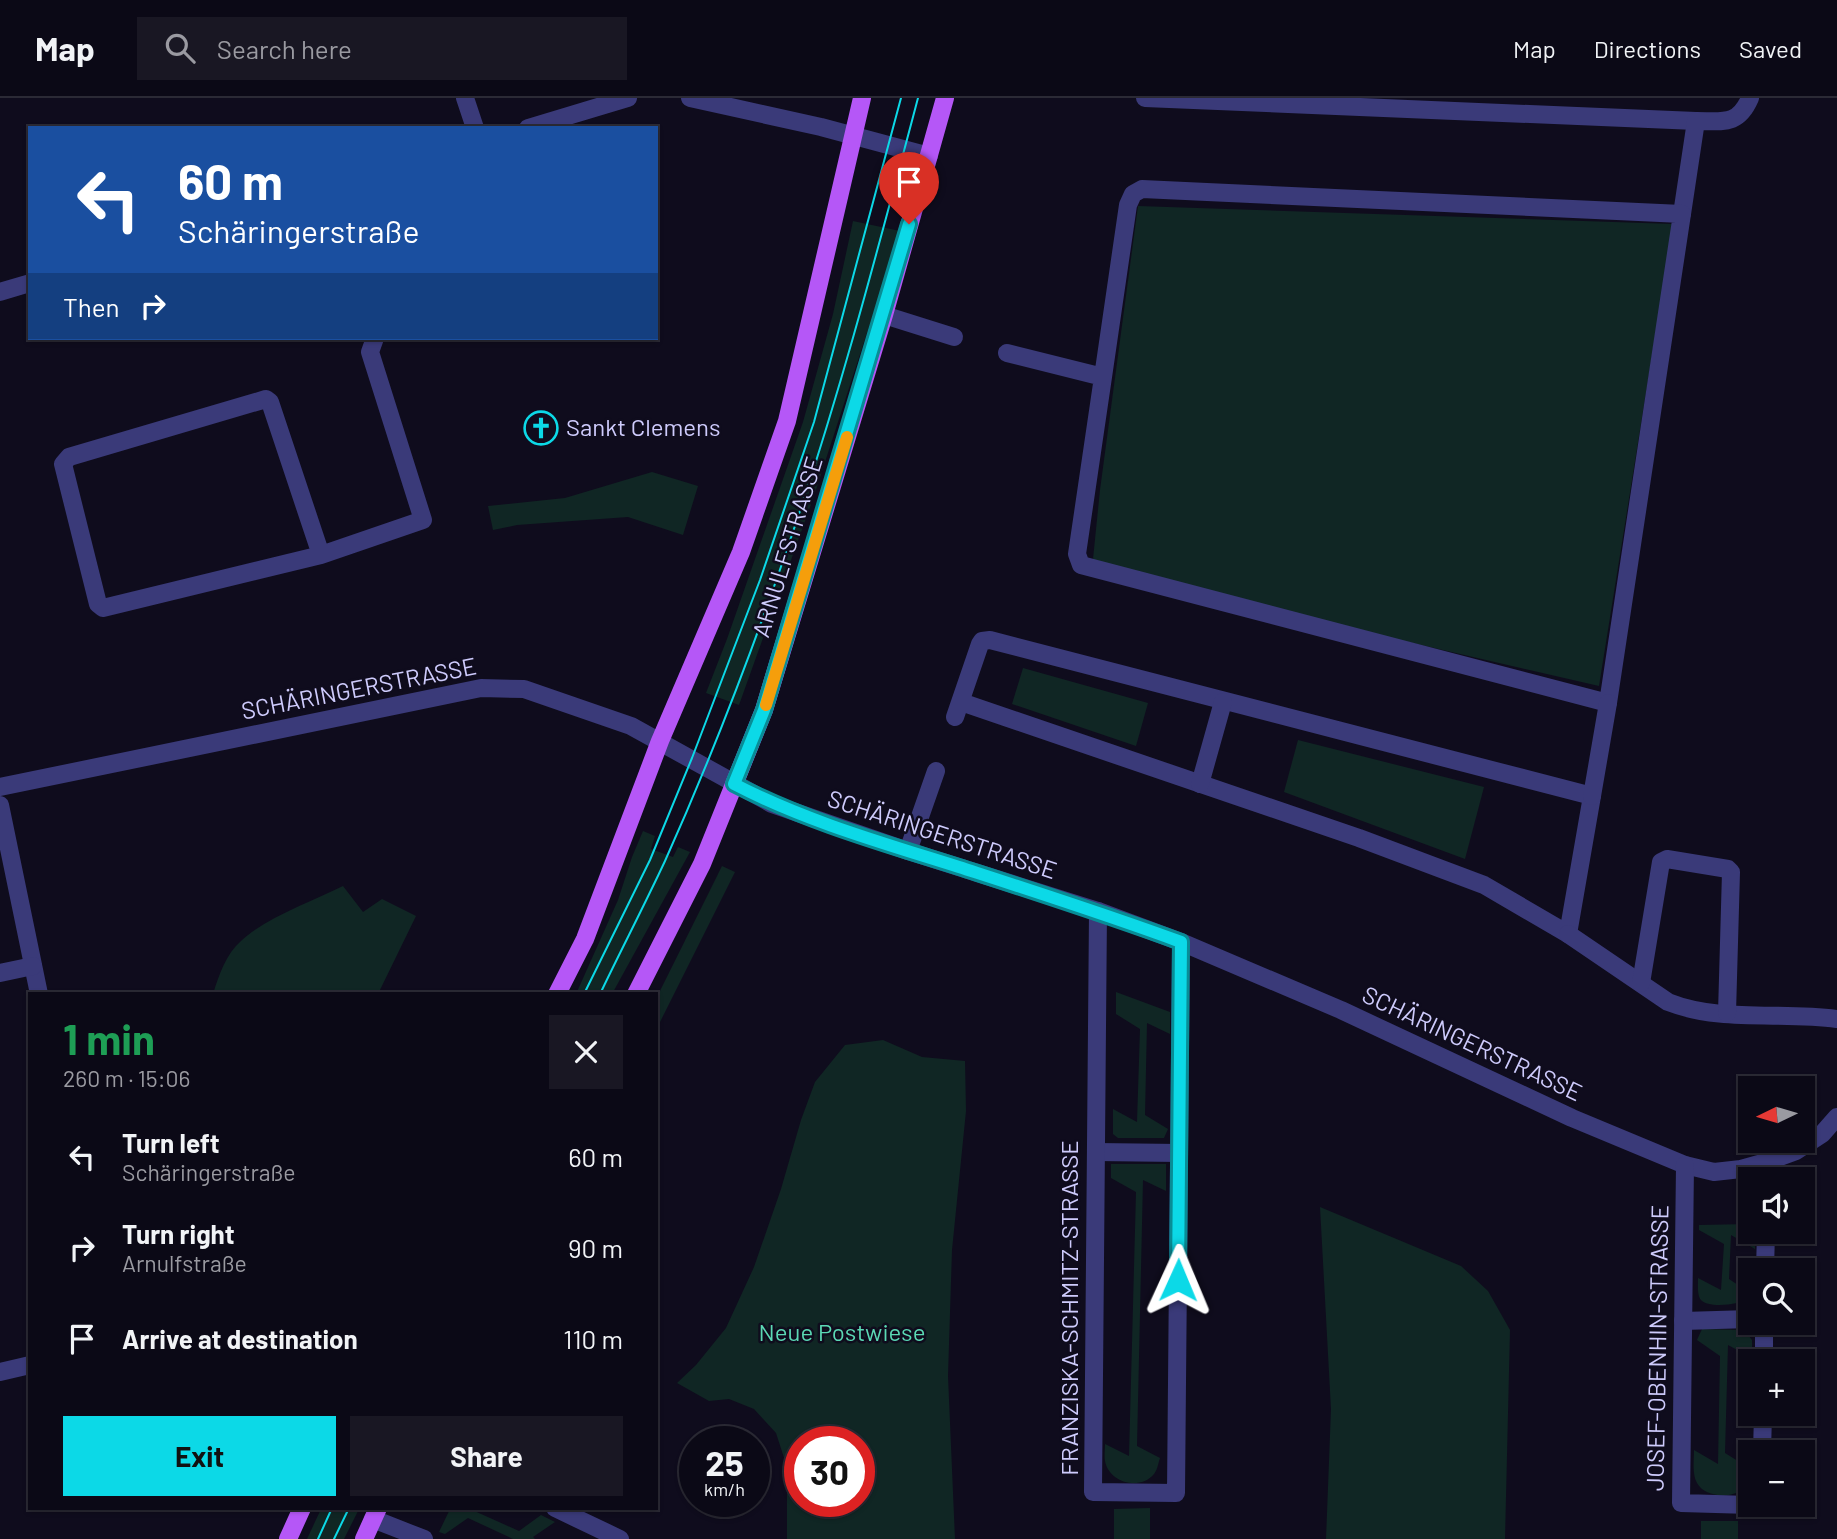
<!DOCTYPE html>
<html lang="en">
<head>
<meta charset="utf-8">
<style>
	body { margin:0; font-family:Barlow,sans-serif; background:#191723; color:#f1f3f6; height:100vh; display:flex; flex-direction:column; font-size:26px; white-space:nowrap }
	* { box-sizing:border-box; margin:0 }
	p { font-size:23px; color:#9a9aa1 }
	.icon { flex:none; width:38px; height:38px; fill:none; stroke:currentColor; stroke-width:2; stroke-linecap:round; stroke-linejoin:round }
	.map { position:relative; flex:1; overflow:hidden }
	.panel { position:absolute; left:28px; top:894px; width:630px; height:518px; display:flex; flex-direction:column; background:#0b0916; border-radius:0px; box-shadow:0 2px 5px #0004,0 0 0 2px #2b2a35 }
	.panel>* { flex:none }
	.banner { position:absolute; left:28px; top:28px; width:630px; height:214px; border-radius:0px; box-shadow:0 2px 5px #0004,0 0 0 2px #2b2a35; background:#1a4fa0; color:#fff; overflow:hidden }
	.needle { width:46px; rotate:265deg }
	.controls { position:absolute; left:1738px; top:978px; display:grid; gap:14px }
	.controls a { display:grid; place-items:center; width:77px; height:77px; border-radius:0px; background:#0b0916; box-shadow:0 2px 5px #0004,0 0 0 2px #2b2a35; font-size:35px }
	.speed { position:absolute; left:679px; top:1328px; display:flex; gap:14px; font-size:35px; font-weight:700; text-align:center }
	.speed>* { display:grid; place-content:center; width:91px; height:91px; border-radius:50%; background:#0b0916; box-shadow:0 2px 5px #0004,0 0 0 2px #2b2a35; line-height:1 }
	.speed small { font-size:18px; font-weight:400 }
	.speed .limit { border:10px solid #d22; background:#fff; color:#111 }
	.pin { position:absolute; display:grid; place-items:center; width:60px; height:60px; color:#fff; margin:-72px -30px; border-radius:50% 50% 50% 0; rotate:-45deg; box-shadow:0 0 7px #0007 }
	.pin .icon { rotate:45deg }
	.me { position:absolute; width:77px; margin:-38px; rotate:1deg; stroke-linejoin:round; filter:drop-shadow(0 0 5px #0008) }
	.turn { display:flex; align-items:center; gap:24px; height:147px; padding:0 35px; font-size:32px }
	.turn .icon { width:91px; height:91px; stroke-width:2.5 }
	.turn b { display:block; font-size:49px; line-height:60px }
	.then { display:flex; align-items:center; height:66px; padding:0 35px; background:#0003; gap:14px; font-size:26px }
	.round { display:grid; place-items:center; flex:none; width:74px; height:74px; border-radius:0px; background:#191723 }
	.summary { display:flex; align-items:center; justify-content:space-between; height:119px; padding:0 35px }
	h1 { font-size:42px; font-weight:700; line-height:52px; color:#1e9e55 }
	.button { display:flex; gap:14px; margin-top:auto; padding:14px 35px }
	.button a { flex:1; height:80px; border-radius:0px; background:#0cd9e7; color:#111; font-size:28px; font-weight:700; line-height:80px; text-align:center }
	.button a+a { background:#191723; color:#f1f3f6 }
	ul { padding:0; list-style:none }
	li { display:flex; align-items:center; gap:21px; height:91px; padding:0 35px }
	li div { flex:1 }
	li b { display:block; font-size:26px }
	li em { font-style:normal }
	header { display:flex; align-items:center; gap:42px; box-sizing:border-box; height:98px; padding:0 35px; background:#0b0916; border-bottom:2px solid #2b2a35 }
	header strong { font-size:33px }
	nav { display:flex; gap:38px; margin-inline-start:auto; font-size:24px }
	.search { width:490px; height:63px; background:#191723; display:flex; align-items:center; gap:18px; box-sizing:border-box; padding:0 24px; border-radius:0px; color:#9a9aa1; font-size:26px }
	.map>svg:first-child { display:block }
</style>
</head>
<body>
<header>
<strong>Map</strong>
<div class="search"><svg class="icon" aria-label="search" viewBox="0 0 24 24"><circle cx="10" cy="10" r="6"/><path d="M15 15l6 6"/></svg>Search here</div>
<nav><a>Map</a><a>Directions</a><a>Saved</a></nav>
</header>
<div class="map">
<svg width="1837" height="1441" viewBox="0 0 1837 1441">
	<rect width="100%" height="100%" fill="#0f0c1d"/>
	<!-- green -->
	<g fill="#102624" fill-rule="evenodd">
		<polygon points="1138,108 1673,126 1599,588 1092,471 1100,392"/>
		<polygon points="853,123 900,133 814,398 739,607 706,595 727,541 803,324 833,216"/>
		<polygon points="652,374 698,388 683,437 628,419 517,427 493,432 488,408 565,400"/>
		<polygon points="1023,570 1148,605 1136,648 1012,606"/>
		<polygon points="1298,642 1484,689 1465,761 1284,694"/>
		<polygon points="643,733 655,738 651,751 673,759 678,749 690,754 612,896 576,896 618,802 632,759"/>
		<polygon points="722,768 735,774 656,932 656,901"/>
		<path d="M343,788L363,814L382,801L416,818L378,896H213C219,877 226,856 241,843C265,820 313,803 343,788Z"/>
		<polygon points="1116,894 1170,914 1170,936 1147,925 1145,1017 1168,1031 1164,1040 1118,1040 1113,1036 1113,1011 1137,1024 1140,931 1116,916"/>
		<path d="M883,942L922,959L965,963L966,1013L952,1152L948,1278L955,1441H787V1369L776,1335L754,1311L729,1301L709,1303L677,1285L696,1267L726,1230L754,1169L781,1091L801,1022L815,984L845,947ZM859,1344V1404H800V1344Z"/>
		<path d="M1111,1066H1166V1093L1143,1082L1137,1348L1160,1360C1158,1365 1158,1371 1154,1376C1140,1393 1109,1385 1105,1363C1104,1358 1105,1351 1105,1346L1129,1358L1136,1094L1111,1080Z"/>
		<polygon points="1320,1109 1461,1168 1488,1193 1510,1232 1505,1441 1326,1441 1331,1311"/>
		<path d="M1750,1126V1134H1755V1151L1731,1137L1729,1181L1750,1195V1201C1741,1206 1709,1211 1701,1202C1697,1197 1698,1187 1698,1180L1721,1192L1724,1146L1699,1132V1127Z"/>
		<path d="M1702,1231L1744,1232L1752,1242V1260L1728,1247L1725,1355L1749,1370C1749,1374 1750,1378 1749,1382C1743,1402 1706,1402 1697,1385C1692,1376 1694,1362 1694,1352L1718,1366L1720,1258L1697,1242Z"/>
		<polygon points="1150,1410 1150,1441 1114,1441 1114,1411"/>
		<polygon points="321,1411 359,1411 344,1441 307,1441"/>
		<polygon points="450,1411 470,1411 519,1433 541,1417 555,1424 533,1439 535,1441 513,1441 468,1420 445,1436 439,1434"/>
		<rect x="1701" y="1423" width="37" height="18"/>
	</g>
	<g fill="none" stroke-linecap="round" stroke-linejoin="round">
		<!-- lane -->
		<g stroke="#3a3a79" stroke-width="18">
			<polyline points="1145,0 1696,23"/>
			<path d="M1682,116L1696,23C1723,23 1738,28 1750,0"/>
			<polyline points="884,217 954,239"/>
			<polyline points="1007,255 1103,279 1128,107 1133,96 1142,91 1682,116 1608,605 1081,467 1077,456 1103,279"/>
			<polyline points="321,457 270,304 266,301 69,359 63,366 98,506 103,510 321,457 423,422 370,254 375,240"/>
			<polyline points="955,619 980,546 982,543 990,542 1592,698 1568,836 1484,787 1359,740 961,604"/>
			<polyline points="1200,686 1223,604"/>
			<polyline points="1592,698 1608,605"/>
			<polyline points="908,753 936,673"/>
			<path d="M1568,836L1668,904C1721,925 1782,913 1837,921"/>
			<polyline points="1641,885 1661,764 1667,761 1728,771 1731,774 1727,915"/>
			<polyline points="1096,1054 1179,1055"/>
			<polyline points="1683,1223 1750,1221"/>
		</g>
		<!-- street -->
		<g stroke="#3a3a79" stroke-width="18">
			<polyline points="465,0 475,30"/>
			<polyline points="690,0 821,29 929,58"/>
			<polyline points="528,30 628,0"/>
			<polyline points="0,194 30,185"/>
			<polyline points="0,689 481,590 524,591 631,628 772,706 908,753 1098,813 1181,844 1341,912 1572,1020 1685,1067 1714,1074 1741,1071 1766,1064 1796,1053 1822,1036 1837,1019"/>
			<polyline points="0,707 39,896"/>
			<polyline points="1098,813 1093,1394 1176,1395 1181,844"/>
			<polyline points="0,875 33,868"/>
			<polyline points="1685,1067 1681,1405 1750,1407"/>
			<polyline points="1765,1172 1766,1134"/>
			<polyline points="1764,1264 1764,1225"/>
			<polyline points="0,1274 30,1267"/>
			<polyline points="1762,1354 1763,1316"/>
			<polyline points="555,1410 620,1441"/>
			<polyline points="373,1421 424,1441"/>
		</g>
		<!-- primary -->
		<g stroke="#b557f7" stroke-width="18">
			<polyline points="557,896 585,841 660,643 741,454 787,323 862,0"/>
			<polyline points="636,896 702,766 764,612 884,217 945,0"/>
			<polyline points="288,1441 302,1410"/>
			<polyline points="364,1441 378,1410"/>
		</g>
		<!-- tram -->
		<g stroke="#0cd9e7" stroke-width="2">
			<polyline points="584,896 650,762 692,660 760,482 814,324 901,0"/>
			<path d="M600,896C621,852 644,808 665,763C709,665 748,564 783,463C836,311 877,155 918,0"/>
			<polyline points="318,1441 332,1410"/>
			<polyline points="334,1441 349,1410"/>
		</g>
	</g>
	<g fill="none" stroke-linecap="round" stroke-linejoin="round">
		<defs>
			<path id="route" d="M909,126L764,612L734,686C805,723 883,745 959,769C1033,793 1108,817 1181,844L1178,1182"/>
		</defs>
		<!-- route casing -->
		<use href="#route" stroke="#088d96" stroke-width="18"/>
		<!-- route -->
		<use href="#route" stroke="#0cd9e7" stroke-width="12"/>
		<!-- slow -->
		<polyline stroke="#f59e0b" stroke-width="12" points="766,607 847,339"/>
	</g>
	<!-- icons -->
	<defs>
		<symbol id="church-ring" viewBox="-11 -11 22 22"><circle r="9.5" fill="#0f0c1d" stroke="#0cd9e7" stroke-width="1.5"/><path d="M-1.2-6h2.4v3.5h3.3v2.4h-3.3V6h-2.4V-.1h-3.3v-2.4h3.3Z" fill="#0cd9e7"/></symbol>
	</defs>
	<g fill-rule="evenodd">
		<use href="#church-ring" x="522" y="311" width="38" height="38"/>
	</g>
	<g text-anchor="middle" stroke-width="5" stroke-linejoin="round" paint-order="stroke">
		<!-- poi labels -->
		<g font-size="24" fill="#cecbfc" stroke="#0f0c1d" text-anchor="start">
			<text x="566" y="338">Sankt Clemens</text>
		</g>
		<!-- street labels -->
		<g font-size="24" fill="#cecbfc" stroke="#0f0c1d">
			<text transform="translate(788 449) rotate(-73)" y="8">ARNULFSTRASSE</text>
			<text transform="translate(359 591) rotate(-11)" y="8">SCHÄRINGERSTRASSE</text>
			<text transform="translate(942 737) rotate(18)" y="8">SCHÄRINGERSTRASSE</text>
			<text transform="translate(1472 946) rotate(25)" y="8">SCHÄRINGERSTRASSE</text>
			<text transform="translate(1070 1210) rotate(-90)" y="8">FRANZISKA-SCHMITZ-STRASSE</text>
			<text transform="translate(1658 1250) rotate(-89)" y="8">JOSEF-OBENHIN-STRASSE</text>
		</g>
		<!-- park labels -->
		<g font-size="24" fill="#5bd8b4" stroke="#0f0c1d">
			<text x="842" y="1243">Neue Postwiese</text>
		</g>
	</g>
</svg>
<div class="controls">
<a><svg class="needle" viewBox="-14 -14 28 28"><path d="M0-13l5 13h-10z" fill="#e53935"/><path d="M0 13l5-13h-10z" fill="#9a9aa1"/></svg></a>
<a><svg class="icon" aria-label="sound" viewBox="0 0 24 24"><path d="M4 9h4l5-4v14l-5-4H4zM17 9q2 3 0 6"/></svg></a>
<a><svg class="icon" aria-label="search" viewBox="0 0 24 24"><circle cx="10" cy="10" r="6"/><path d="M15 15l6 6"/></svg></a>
<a>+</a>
<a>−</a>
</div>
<div class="speed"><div>25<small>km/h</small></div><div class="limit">30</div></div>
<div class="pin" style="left:909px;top:126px;background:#d93025"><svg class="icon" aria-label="arrive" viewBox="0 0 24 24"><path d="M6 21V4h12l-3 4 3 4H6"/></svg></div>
<svg class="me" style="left:1178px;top:1182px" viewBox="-20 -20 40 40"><path d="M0-17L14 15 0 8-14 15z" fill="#0cd9e7" stroke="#fff" stroke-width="4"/></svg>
<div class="banner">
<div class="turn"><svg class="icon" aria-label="left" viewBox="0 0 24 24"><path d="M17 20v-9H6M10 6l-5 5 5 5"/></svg><div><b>60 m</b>Schäringerstraße</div></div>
<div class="then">Then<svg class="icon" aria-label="right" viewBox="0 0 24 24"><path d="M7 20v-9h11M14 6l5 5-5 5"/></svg></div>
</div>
<section class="panel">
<div class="summary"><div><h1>1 min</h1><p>260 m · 15:06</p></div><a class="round"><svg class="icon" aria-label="close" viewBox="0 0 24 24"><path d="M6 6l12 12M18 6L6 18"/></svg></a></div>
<ul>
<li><svg class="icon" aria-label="left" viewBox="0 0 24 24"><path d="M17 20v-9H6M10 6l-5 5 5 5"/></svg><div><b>Turn left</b><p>Schäringerstraße</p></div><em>60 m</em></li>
<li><svg class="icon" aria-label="right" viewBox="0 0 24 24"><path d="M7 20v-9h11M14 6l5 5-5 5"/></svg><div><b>Turn right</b><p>Arnulfstraße</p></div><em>90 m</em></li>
<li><svg class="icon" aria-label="arrive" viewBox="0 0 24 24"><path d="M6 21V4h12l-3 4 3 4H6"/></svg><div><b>Arrive at destination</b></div><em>110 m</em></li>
</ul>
<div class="button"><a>Exit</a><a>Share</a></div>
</section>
</div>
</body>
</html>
